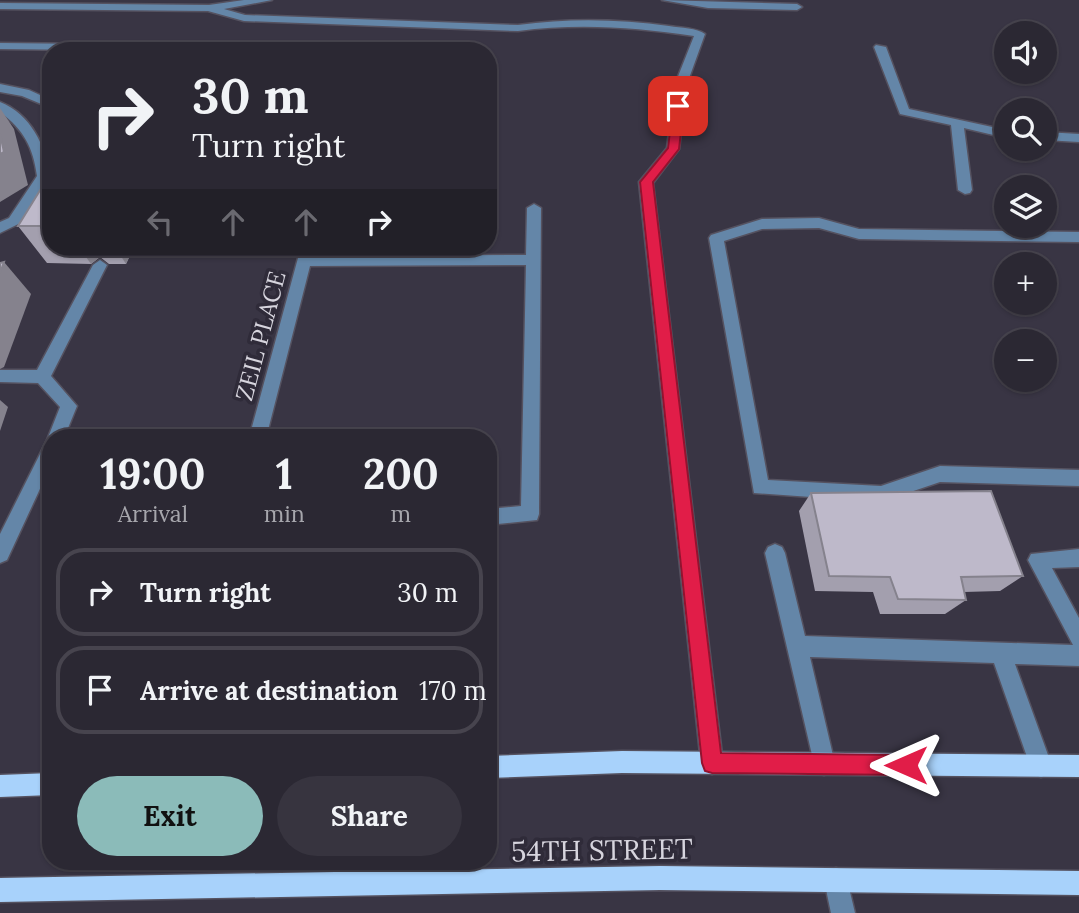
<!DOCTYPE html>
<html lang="en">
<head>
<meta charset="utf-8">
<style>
	body { margin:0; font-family:Lora,serif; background:#37343f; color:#f1f3f6; height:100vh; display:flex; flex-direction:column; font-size:26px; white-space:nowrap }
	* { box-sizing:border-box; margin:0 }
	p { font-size:23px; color:#a6a6ac }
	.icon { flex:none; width:38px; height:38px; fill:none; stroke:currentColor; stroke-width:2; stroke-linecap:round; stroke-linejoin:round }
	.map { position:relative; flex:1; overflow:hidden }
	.drawer { position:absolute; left:42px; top:429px; width:455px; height:441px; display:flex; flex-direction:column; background:#2b2833; border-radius:28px; box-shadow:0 2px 5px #0004,0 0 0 2px #47444e }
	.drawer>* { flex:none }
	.top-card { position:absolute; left:42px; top:42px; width:455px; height:214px; border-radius:28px; box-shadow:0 2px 5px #0004,0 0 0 2px #47444e; background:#2b2833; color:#f1f3f6; overflow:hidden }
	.buttons { position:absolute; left:994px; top:21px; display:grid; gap:14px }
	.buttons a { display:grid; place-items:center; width:63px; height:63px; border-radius:50%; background:#2b2833; box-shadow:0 2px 5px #0004,0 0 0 2px #47444e; font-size:35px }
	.pin { position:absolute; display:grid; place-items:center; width:60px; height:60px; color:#fff; margin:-30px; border-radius:14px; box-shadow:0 4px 10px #0006 }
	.me { position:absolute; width:77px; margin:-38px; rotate:270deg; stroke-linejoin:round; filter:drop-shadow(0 0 5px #0008) }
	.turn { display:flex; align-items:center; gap:24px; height:147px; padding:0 35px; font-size:32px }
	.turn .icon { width:91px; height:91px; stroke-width:2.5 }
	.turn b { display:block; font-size:49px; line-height:60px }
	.lanes { display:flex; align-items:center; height:66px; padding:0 35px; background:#0003; justify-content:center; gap:35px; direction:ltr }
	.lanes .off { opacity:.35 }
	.eta { display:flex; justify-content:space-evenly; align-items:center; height:119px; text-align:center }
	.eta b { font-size:42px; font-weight:700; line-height:49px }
	.primary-button { display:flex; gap:14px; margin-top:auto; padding:14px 35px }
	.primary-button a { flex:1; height:80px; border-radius:42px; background:#8bbbb9; color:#111; font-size:28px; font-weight:700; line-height:80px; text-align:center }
	.primary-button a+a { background:#37343f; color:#f1f3f6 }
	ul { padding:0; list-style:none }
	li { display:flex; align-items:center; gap:21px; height:88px; margin:0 14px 10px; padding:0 21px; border:4px solid #47444e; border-radius:28px }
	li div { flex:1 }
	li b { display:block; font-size:26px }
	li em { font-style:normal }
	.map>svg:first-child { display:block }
</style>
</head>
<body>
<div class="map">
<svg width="1079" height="913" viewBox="0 0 1079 913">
	<rect width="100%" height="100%" fill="#393544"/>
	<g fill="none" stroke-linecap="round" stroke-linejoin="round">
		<defs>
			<g id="minor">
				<path d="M244,0H272L224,9L245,15L518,25C569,18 619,19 669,26C681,28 697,28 705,34L687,84L679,149L653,183L723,763L720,771L712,774L704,771L701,763L639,182L667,148L675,84L694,36C635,27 577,23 518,31L244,21L208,11L0,9V3L209,5Z"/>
				<polygon points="662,0 797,4 802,7 797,10 708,8"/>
				<polygon points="0,43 88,44 94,47 88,50 0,49"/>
				<polygon points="876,45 886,47 909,109 1006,130 1006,138 964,128 972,190 970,193 965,194 958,190 951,125 900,114 874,47"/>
				<polygon points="0,84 29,90 51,100 51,108 22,96 0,92"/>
				<path d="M0,102C31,114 45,146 51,176L30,207L51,198V208L0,233V222L9,218L37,176C33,147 24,130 0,112Z"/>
				<polygon points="1045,132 1079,134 1079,142 1045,140"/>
				<polygon points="534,204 541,208 539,514 537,520 488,525 488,509 521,506 526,265 310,266 266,438 249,438 301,247 315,247 313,256 526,255 527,208"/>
				<polygon points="819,218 859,229 1079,232 1079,242 859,239 819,228 762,229 724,241 768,480 881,486 940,466 1079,470 1079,486 940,482 881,502 754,493 709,238 711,235 762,219"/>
				<polygon points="100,260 107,265 51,376 77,406 64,438 51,438 51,465 7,560 0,563 0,534 47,440 60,407 38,383 0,382 0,370 37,370 93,265"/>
				<polygon points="775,544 782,547 785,553 805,636 1073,645 1028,560 1031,554 1079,549 1079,567 1052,568 1079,618 1079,666 1015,664 1052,766 1049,774 1041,777 1033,774 994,663 810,657 835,764 832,772 824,775 816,772 765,553 768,547"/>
				<polygon points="836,868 845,871 855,913 831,913 824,880 827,871"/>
			</g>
			<g id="major">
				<polygon points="622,751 1079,755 1079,777 622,773 488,778 488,756"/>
				<polygon points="51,773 51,795 0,797 0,775"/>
				<polygon points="660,866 1079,871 1079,895 660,890 0,902 0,878"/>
			</g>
		</defs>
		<!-- minor casing -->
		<use href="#minor" stroke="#555260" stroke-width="3"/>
		<!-- major casing -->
		<use href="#major" stroke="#555260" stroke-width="3"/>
		<!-- minor -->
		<use href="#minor" fill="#6486a8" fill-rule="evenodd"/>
		<!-- major -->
		<use href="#major" fill="#a8d2fb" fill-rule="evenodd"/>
	</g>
	<!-- wall -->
	<g fill="#a39fae">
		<polygon points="51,179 51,247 134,247 126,264 109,264 100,257 91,264 47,263 18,226"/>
		<polygon points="811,493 1023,576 1000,591 964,592 966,600 945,614 880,614 873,592 815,591 799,511"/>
	</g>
	<!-- shaded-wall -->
	<g fill="#85828d">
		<polygon points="0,108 14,129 28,185 0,202"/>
		<polygon points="79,247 93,247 100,257 91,264"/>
		<polygon points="115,247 134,247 126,264"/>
		<polygon points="4,262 31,294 4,367 0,369 0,273"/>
		<polygon points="0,400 8,407 0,431"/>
	</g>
	<!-- building -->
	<g fill="#beb9ca" stroke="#85828d" stroke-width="2">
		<polygon points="0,134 4,152 0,154"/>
		<polygon points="47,179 51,179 51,226 18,226"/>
		<polygon points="4,262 0,273 0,263"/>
		<polygon points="991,491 1023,576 961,577 966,600 898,599 890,577 829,576 811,493"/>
	</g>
	<!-- route -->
	<polygon fill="#e11d48" stroke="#92132f" stroke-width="2" points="678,102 684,106 679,149 653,182 721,753 906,755 913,758 916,765 913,772 906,775 712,773 705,771 702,763 640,182 668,148 673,106"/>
	<g text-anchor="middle" stroke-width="7" stroke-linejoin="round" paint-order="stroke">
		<!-- street labels -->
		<g font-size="24" fill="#d7d5de" stroke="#2f2b39">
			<text transform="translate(261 336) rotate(-75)" y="8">ZEIL PLACE</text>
		</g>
		<!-- near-street labels -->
		<g font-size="28" fill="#d7d5de" stroke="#2f2b39">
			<text transform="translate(602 850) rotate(-1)" y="10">54TH STREET</text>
		</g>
	</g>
</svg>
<div class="buttons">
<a><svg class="icon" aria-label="sound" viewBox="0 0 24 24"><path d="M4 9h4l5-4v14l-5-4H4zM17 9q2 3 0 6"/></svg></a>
<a><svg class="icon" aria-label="search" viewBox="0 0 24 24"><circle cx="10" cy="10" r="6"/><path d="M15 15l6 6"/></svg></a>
<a><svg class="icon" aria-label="layers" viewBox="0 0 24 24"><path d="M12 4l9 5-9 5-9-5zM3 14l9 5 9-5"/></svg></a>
<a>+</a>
<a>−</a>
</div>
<div class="pin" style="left:678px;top:106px;background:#d93025"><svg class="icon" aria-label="arrive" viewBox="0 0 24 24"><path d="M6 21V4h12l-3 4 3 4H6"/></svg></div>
<svg class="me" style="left:906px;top:765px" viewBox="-20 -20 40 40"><path d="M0-17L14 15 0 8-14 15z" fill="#e11d48" stroke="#fff" stroke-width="4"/></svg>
<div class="top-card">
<div class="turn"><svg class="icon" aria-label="right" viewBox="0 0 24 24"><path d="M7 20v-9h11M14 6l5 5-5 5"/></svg><div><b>30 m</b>Turn right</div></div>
<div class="lanes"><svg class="icon off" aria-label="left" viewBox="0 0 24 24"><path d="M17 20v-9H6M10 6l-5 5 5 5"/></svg><svg class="icon off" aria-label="ahead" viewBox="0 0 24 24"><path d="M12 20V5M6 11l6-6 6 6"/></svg><svg class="icon off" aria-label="ahead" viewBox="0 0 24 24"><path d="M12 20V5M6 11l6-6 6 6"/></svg><svg class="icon" aria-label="right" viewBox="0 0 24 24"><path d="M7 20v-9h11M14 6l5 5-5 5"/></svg></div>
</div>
<section class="drawer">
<div class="eta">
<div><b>19:00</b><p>Arrival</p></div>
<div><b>1</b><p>min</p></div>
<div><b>200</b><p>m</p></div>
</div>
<ul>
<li><svg class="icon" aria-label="right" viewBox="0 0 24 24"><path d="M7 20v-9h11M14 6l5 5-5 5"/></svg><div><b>Turn right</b></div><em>30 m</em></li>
<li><svg class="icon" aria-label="arrive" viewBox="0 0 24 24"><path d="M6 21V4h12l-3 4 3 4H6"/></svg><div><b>Arrive at destination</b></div><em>170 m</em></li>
</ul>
<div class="primary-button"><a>Exit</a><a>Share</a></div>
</section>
</div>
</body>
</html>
